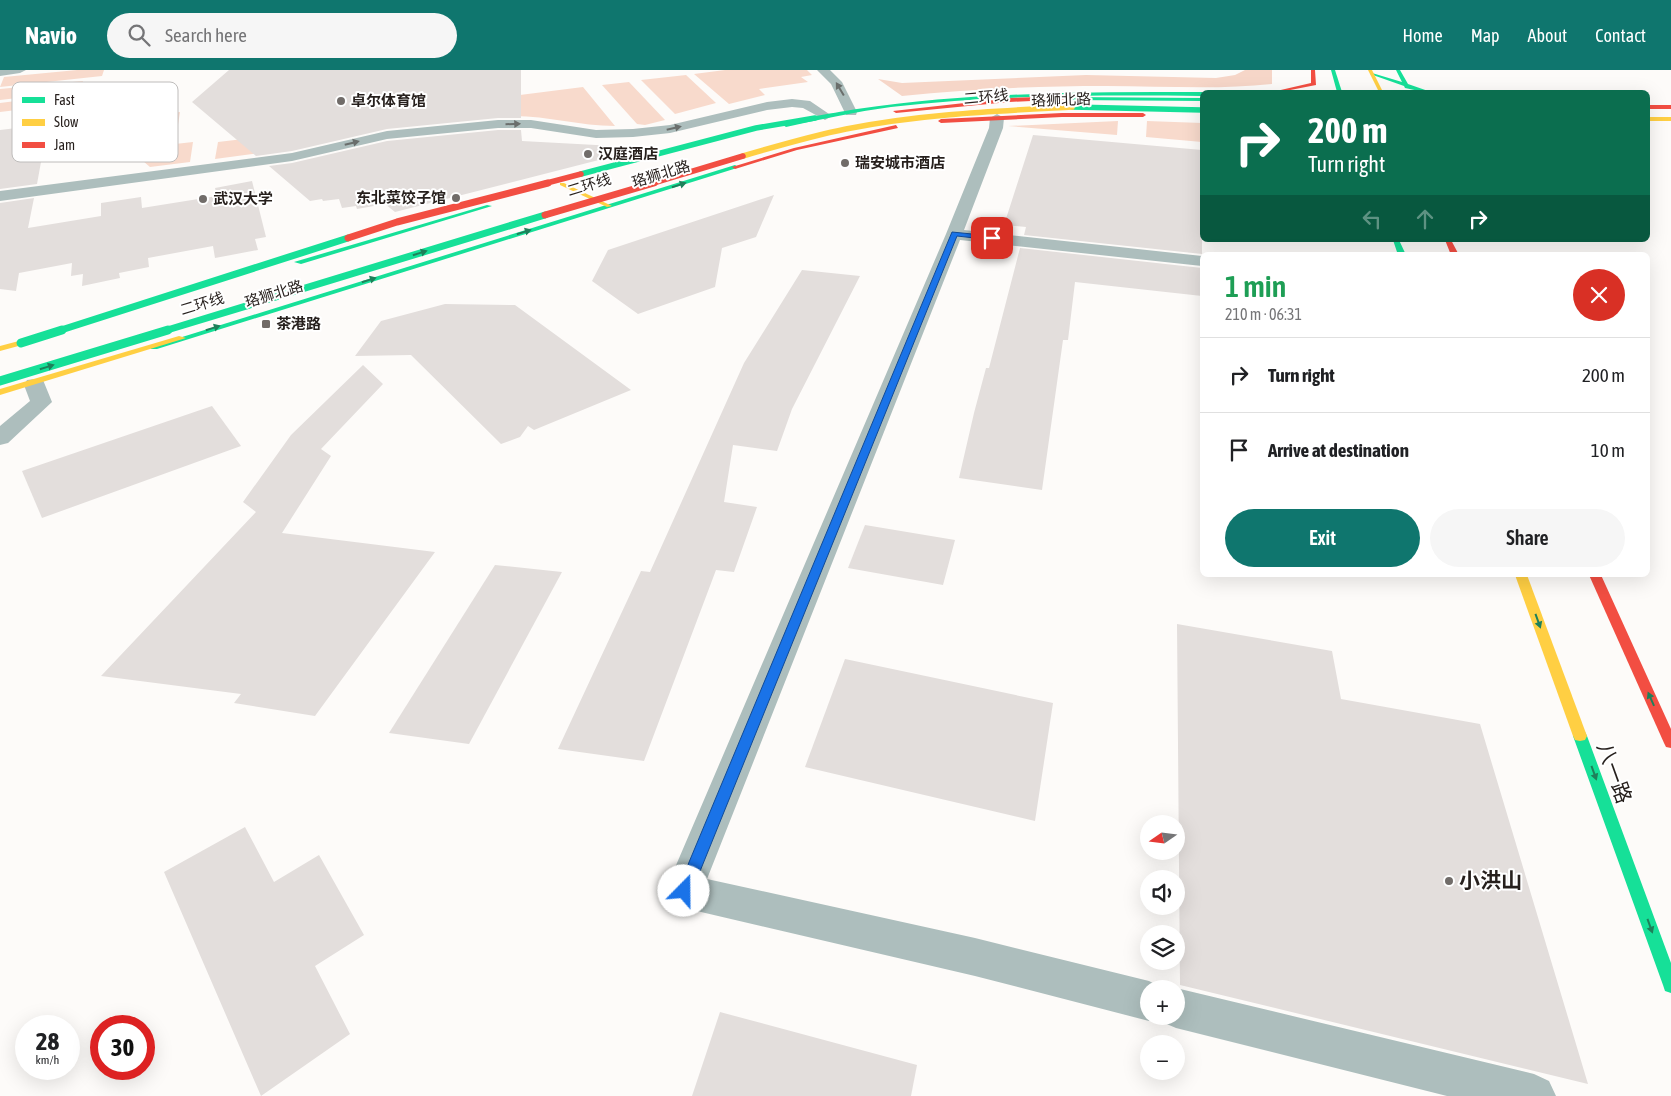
<!DOCTYPE html>
<html lang="en">
<head>
<meta charset="utf-8">
<style>
	body { margin:0; font-family:"Asap Condensed","Noto Sans SC",sans-serif; background:#f6f6f6; color:#202124; height:100vh; display:flex; flex-direction:column; font-size:19px; white-space:nowrap }
	* { box-sizing:border-box; margin:0 }
	p { font-size:16px; color:#757577 }
	.icon { flex:none; width:28px; height:28px; fill:none; stroke:currentColor; stroke-width:2; stroke-linecap:round; stroke-linejoin:round }
	.map { position:relative; flex:1; overflow:hidden }
	.sheet { position:absolute; left:1200px; top:182px; width:450px; height:325px; display:flex; flex-direction:column; background:#fff; border-radius:8px; box-shadow:0 5px 20px #0002 }
	.sheet>* { flex:none }
	.top-card { position:absolute; left:1200px; top:20px; width:450px; height:152px; border-radius:8px; box-shadow:0 5px 20px #0002; background:#0b6e4f; color:#fff; overflow:hidden }
	.needle { width:32px; rotate:256deg }
	.tools { position:absolute; left:1140px; top:745px; display:grid; gap:10px }
	.tools a { display:grid; place-items:center; width:45px; height:45px; border-radius:50%; background:#fff; box-shadow:0 5px 20px #0002; font-size:25px }
	.speed { position:absolute; left:15px; top:945px; display:flex; gap:10px; font-size:25px; font-weight:700; text-align:center }
	.speed>* { display:grid; place-content:center; width:65px; height:65px; border-radius:50%; background:#fff; box-shadow:0 5px 20px #0002; line-height:1 }
	.speed small { font-size:12px; font-weight:400 }
	.speed .limit { border:8px solid #d22; background:#fff; color:#111 }
	.pin { position:absolute; display:grid; place-items:center; width:42px; height:42px; color:#fff; margin:-21px; border-radius:10px; box-shadow:0 2px 8px #0006 }
	.me { position:absolute; width:55px; margin:-28px; rotate:22deg; stroke-linejoin:round; filter:drop-shadow(0 0 4px #0008) }
	.turn { display:flex; align-items:center; gap:18px; height:105px; padding:0 25px; font-size:22px }
	.turn .icon { width:65px; height:65px; stroke-width:2.5 }
	.turn b { display:block; font-size:35px; line-height:42px }
	.lanes { display:flex; align-items:center; height:48px; padding:0 25px; background:#0003; justify-content:center; gap:25px; direction:ltr }
	.lanes .off { opacity:.35 }
	.round { display:grid; place-items:center; flex:none; width:52px; height:52px; border-radius:26px; background:#f6f6f6 }
	.summary { display:flex; align-items:center; justify-content:space-between; height:85px; padding:0 25px }
	h1 { font-size:30px; font-weight:600; line-height:38px; color:#1e9e55 }
	.cta { display:flex; gap:10px; margin-top:auto; padding:10px 25px }
	.cta a { flex:1; height:58px; border-radius:30px; background:#0f766e; color:#fff; font-size:20px; font-weight:600; line-height:58px; text-align:center }
	.cta a+a { background:#f6f6f6; color:#202124 }
	ul { padding:0; list-style:none }
	li { display:flex; align-items:center; gap:15px; height:75px; padding:0 25px; border-top:1px solid #e0e0e0 }
	li div { flex:1 }
	li b { display:block; font-size:19px }
	li em { font-style:normal }
	header { display:flex; align-items:center; gap:30px; box-sizing:border-box; height:70px; padding:0 25px; background:#0f766e; color:#fff }
	header strong { font-size:24px }
	nav { display:flex; gap:28px; margin-inline-start:auto; font-size:18px }
	.search { width:350px; height:45px; background:#f6f6f6; display:flex; align-items:center; gap:12px; box-sizing:border-box; padding:0 18px; border-radius:28px; color:#757577; font-size:19px }
	.map>svg:first-child { display:block }
</style>
</head>
<body>
<header>
<strong>Navio</strong>
<div class="search"><svg class="icon" aria-label="search" viewBox="0 0 24 24"><circle cx="10" cy="10" r="6"/><path d="M15 15l6 6"/></svg>Search here</div>
<nav><a>Home</a><a>Map</a><a>About</a><a>Contact</a></nav>
</header>
<div class="map">
<svg width="1671" height="1026" viewBox="0 0 1671 1026">
	<rect width="100%" height="100%" fill="#fdfbf9"/>
	<!-- green -->
	<g fill="#f8dacc">
		<polygon points="77,0 104,0 102,6 0,17 4,7"/>
		<polygon points="725,0 807,0 812,5 801,7 808,12 759,19 765,25 729,34 694,4"/>
		<polygon points="686,5 716,33 675,44 641,10"/>
		<polygon points="83,11 79,21 0,30 0,19"/>
		<polygon points="629,12 665,50 645,55 637,54 602,15"/>
		<path d="M583,17L615,56C580,56 548,46 514,46L505,27Z"/>
		<polygon points="47,27 42,37 0,42 0,33"/>
		<polygon points="155,29 152,45 180,42 175,74 193,72 190,92 150,97 143,91 148,74 124,77 135,36 77,42 81,34"/>
		<polygon points="1118,51 1117,65 1008,56"/>
		<polygon points="1147,51 1202,53 1202,72 1146,67"/>
		<polygon points="276,65 276,81 215,89 218,72"/>
	</g>
	<!-- forest -->
	<path fill="#f6d6c8" d="M1245,0H1272V14C1217,20 1162,16 1106,16C1038,16 970,19 902,26L878,9L902,13L1086,5L1216,8L1235,5Z"/>
	<!-- building -->
	<g fill="#e3dedc">
		<polygon points="229,0 521,0 521,48 498,48 387,59 292,81 256,86 192,32"/>
		<polygon points="133,44 123,81 41,92 37,114 0,119 0,60"/>
		<polygon points="498,60 521,60 522,71 633,77 634,81 395,142 385,134 357,139 356,136 342,138 339,129 323,131 322,129 310,131 269,96 292,93 387,71"/>
		<polygon points="1033,65 1202,80 1202,184 1024,165 1026,157 1004,155"/>
		<polygon points="252,111 266,167 255,169 258,180 215,188 213,176 148,188 149,197 119,203 120,208 82,216 83,204 71,206 72,193 19,203 16,221 0,219 0,133 34,128 28,158 101,146 101,133 141,127 142,138 217,126 215,118"/>
		<polygon points="774,125 756,167 722,178 715,217 638,244 592,211 608,180"/>
		<polygon points="1020,178 1202,198 1202,226 1075,212 1068,270 1063,270 1042,420 959,408 974,343 986,298 989,298"/>
		<polygon points="802,200 860,206 792,339 777,381 733,375 724,432 757,437 734,502 716,500 644,691 558,679 641,501 650,502 744,293"/>
		<polygon points="445,234 515,235 631,320 534,360 528,356 520,367 501,374 411,285 355,286 381,251"/>
		<polygon points="363,295 383,314 321,379 331,386 282,463 435,482 315,646 234,633 241,624 101,606 256,442 243,432 291,365"/>
		<polygon points="212,336 241,376 42,448 22,401"/>
		<polygon points="865,455 955,470 943,515 848,498"/>
		<polygon points="495,495 562,502 469,674 389,663"/>
		<polygon points="1177,554 1332,581 1341,629 1480,654 1588,1014 1180,915"/>
		<polygon points="845,589 1053,633 1035,751 805,697"/>
		<polygon points="245,757 274,812 319,785 364,865 315,896 350,964 261,1026 164,802"/>
		<polygon points="720,942 917,995 911,1026 692,1026"/>
	</g>
	<g fill="none" stroke-linecap="round" stroke-linejoin="round">
		<!-- street -->
		<g fill="#adbebd" fill-rule="evenodd">
			<polygon points="0,0 26,0 20,3 0,6"/>
			<polygon points="817,0 830,0 842,12 857,42 856,45 846,45 831,14"/>
			<polygon points="792,29 810,31 832,46 825,50 803,38 792,37 767,40 670,63 633,67 596,68 531,58 498,58 387,69 292,91 0,131 0,121 292,83 387,61 498,50 531,50 596,60 633,59 670,55 767,32"/>
			<polygon points="997,44 1004,48 1003,58 964,160 1202,186 1202,196 960,170 707,809 975,868 1149,911 1164,919 1149,919 1149,946 1176,946 1176,919 1173,919 1176,918 1534,1004 1549,1011 1556,1026 1447,1026 1176,958 1162,952 1159,947 1149,951 975,906 684,838 671,833 665,821 946,164 989,58 990,48"/>
			<polygon points="35,309 43,310 52,332 8,373 0,375 0,356 30,331 24,315 27,310"/>
		</g>
		<!-- fast -->
		<g fill="#16e098" fill-rule="evenodd">
			<polygon points="1331,0 1335,0 1342,22 1337,22"/>
			<polygon points="1396,0 1400,0 1408,14 1431,22 1424,22 1405,18 1404,16 1370,4 1372,3 1402,12"/>
			<path d="M1202,22V26C1098,25 994,25 891,37C855,42 821,49 786,57L783,55C797,48 840,42 857,39C971,22 1087,22 1202,22Z"/>
			<polygon points="1067,27 1202,28 1202,31 1069,30"/>
			<polygon points="735,95 738,97 737,98 157,279 151,279 150,277"/>
			<polygon points="487,135 492,136 301,194 294,192"/>
			<polygon points="1393,170 1399,170 1406,185 1398,185"/>
			<polygon points="1580,661 1585,662 1587,666 1671,893 1671,923 1665,921 1663,915 1573,666 1575,662"/>
		</g>
		<!-- slow -->
		<g fill="#ffcf43" fill-rule="evenodd">
			<polygon points="1368,0 1372,0 1383,22 1379,22"/>
			<rect x="1648" y="47" width="23" height="4"/>
			<polygon points="560,113 564,113 612,136 607,137 560,115"/>
			<polygon points="45,264 48,264 48,268 0,281 0,276"/>
			<polygon points="179,266 186,268 0,325 0,319"/>
			<polygon points="1515,505 1527,505 1587,666 1585,670 1580,671 1575,670 1573,666"/>
		</g>
		<!-- jam -->
		<g fill="#f24e42" fill-rule="evenodd">
			<polygon points="1311,0 1315,0 1316,15 1280,22 1272,22 1311,13"/>
			<polygon points="1069,26 1071,29 1009,32 896,43 893,41 1009,28"/>
			<rect x="1648" y="35" width="23" height="4"/>
			<polygon points="1062,43 1143,43 1146,45 1143,47 1062,47 941,53 938,51 941,49"/>
			<polygon points="896,55 898,58 797,80 735,99 732,97 794,78"/>
			<polygon points="1445,170 1451,170 1459,185 1451,185"/>
			<polygon points="1589,505 1601,505 1671,659 1671,678 1666,677 1664,673"/>
		</g>
		<!-- fast-bridge-far2 -->
		<g stroke="#16e098" stroke-width="5.5">
			<polyline points="1072,37 1202,40"/>
			<polyline points="581,104 756,58 815,48"/>
		</g>
		<!-- fast-bridge-far1 -->
		<g stroke="#16e098" stroke-width="7">
			<polyline points="58,261 348,168"/>
			<polyline points="164,261 545,145"/>
		</g>
		<!-- fast-bridge -->
		<g stroke="#16e098" stroke-width="9">
			<polyline points="21,273 62,260"/>
			<polyline points="0,311 168,260"/>
		</g>
		<!-- slow-bridge -->
		<path stroke="#ffcf43" stroke-width="5.5" d="M743,86C777,76 811,66 846,59C920,44 997,41 1072,37"/>
		<!-- jam-bridge-far1 -->
		<g stroke="#f24e42" stroke-width="5.5">
			<polyline points="543,114 581,104"/>
			<polyline points="650,114 743,86"/>
		</g>
		<!-- jam-bridge -->
		<g stroke="#f24e42" stroke-width="7">
			<polyline points="545,145 654,113"/>
			<polyline points="348,168 397,152 548,113"/>
		</g>
	</g>
	<!-- one-way arrows -->
	<defs><path id="oneway-solid" d="M-6-.8H1V-3.2L6.5 0L1 3.2V.8H-6Z" transform="scale(1.25)"/></defs>
	<g fill="#6a6e6c">
		<use href="#oneway-solid" transform="translate(840 19) rotate(-121)"/>
		<use href="#oneway-solid" transform="translate(513 54) rotate(-2)"/>
		<use href="#oneway-solid" transform="translate(674 58) rotate(-13)"/>
		<use href="#oneway-solid" transform="translate(352 73) rotate(-14)"/>
	</g>
	<g fill="#1e805a">
		<use href="#oneway-solid" transform="translate(679 115) rotate(-18)"/>
		<use href="#oneway-solid" transform="translate(524 162) rotate(-17)"/>
		<use href="#oneway-solid" transform="translate(420 183) rotate(-17)"/>
		<use href="#oneway-solid" transform="translate(369 210) rotate(-17)"/>
		<use href="#oneway-solid" transform="translate(213 258) rotate(-17)"/>
		<use href="#oneway-solid" transform="translate(47 297) rotate(-17)"/>
		<use href="#oneway-solid" transform="translate(1538 551) rotate(70)"/>
		<use href="#oneway-solid" transform="translate(1651 629) rotate(-114)"/>
		<use href="#oneway-solid" transform="translate(1594 703) rotate(70)"/>
		<use href="#oneway-solid" transform="translate(1650 856) rotate(70)"/>
	</g>
	<!-- route -->
	<polygon fill="#1a73e8" stroke="#114b97" points="952,162 992,166 996,168 992,170 957,166 692,821 690,826 684,828 679,826 677,821"/>
	<!-- markers -->
	<g fill="#716c69" stroke="#fff" stroke-width="2">
		<circle cx="341" cy="31" r="5"/>
		<circle cx="588" cy="84" r="5"/>
		<circle cx="845" cy="93" r="5"/>
		<circle cx="456" cy="128" r="5"/>
		<circle cx="203" cy="129" r="5"/>
		<rect x="261" y="249" width="10" height="10" rx="2.5"/>
		<circle cx="1449" cy="811" r="5"/>
	</g>
	<g text-anchor="middle" stroke-width="4" stroke-linejoin="round" paint-order="stroke">
		<!-- far-street labels -->
		<g font-size="15" fill="#261f1c" stroke="#fff">
			<text transform="translate(986 27) rotate(-5)" y="5">二环线</text>
			<text transform="translate(1061 30) rotate(-2)" y="5">珞狮北路</text>
			<text transform="translate(661 104) rotate(-17)" y="5">珞狮北路</text>
			<text transform="translate(589 115) rotate(-17)" y="5">二环线</text>
			<text transform="translate(274 224) rotate(-17)" y="5">珞狮北路</text>
			<text transform="translate(202 234) rotate(-17)" y="5">二环线</text>
		</g>
		<!-- far-poi labels -->
		<g font-size="15" font-weight="bold" fill="#261f1c" stroke="#fff" text-anchor="start">
			<text x="351" y="36">卓尔体育馆</text>
			<text x="598" y="89">汉庭酒店</text>
			<text x="855" y="98">瑞安城市酒店</text>
			<text x="446" y="133" text-anchor="end">东北菜饺子馆</text>
			<text x="213" y="134">武汉大学</text>
			<text x="276" y="259">茶港路</text>
		</g>
		<!-- near-street labels -->
		<g font-size="21" fill="#261f1c" stroke="#fff">
			<text transform="translate(1614 703) rotate(70)" y="7">八一路</text>
		</g>
		<!-- near-poi labels -->
		<g font-size="21" font-weight="bold" fill="#261f1c" stroke="#fff" text-anchor="start">
			<text x="1459" y="818">小洪山</text>
		</g>
	</g>
	<!-- legend -->
	<rect x="12" y="12" width="166" height="80" rx="8" fill="#fff" stroke="#bebcbb" stroke-width="1"/>
	<rect x="22" y="27" width="23" height="6" fill="#16e098"/>
	<rect x="22" y="49" width="23" height="7" fill="#ffcf43"/>
	<rect x="22" y="72" width="23" height="6" fill="#f24e42"/>
	<g font-size="14" fill="#261f1c">
		<text x="54" y="35">Fast</text>
		<text x="54" y="57">Slow</text>
		<text x="54" y="80">Jam</text>
	</g>
</svg>
<div class="tools">
<a><svg class="needle" viewBox="-14 -14 28 28"><path d="M0-13l5 13h-10z" fill="#e53935"/><path d="M0 13l5-13h-10z" fill="#757577"/></svg></a>
<a><svg class="icon" aria-label="sound" viewBox="0 0 24 24"><path d="M4 9h4l5-4v14l-5-4H4zM17 9q2 3 0 6"/></svg></a>
<a><svg class="icon" aria-label="layers" viewBox="0 0 24 24"><path d="M12 4l9 5-9 5-9-5zM3 14l9 5 9-5"/></svg></a>
<a>+</a>
<a>−</a>
</div>
<div class="speed"><div>28<small>km/h</small></div><div class="limit">30</div></div>
<div class="pin" style="left:992px;top:168px;background:#d93025"><svg class="icon" aria-label="arrive" viewBox="0 0 24 24"><path d="M6 21V4h12l-3 4 3 4H6"/></svg></div>
<svg class="me" style="left:684px;top:821px" viewBox="-20 -20 40 40"><circle r="19" fill="#fff"/><path d="M0-13L10 11 0 6-10 11z" fill="#1a73e8"/></svg>
<div class="top-card">
<div class="turn"><svg class="icon" aria-label="right" viewBox="0 0 24 24"><path d="M7 20v-9h11M14 6l5 5-5 5"/></svg><div><b>200 m</b>Turn right</div></div>
<div class="lanes"><svg class="icon off" aria-label="left" viewBox="0 0 24 24"><path d="M17 20v-9H6M10 6l-5 5 5 5"/></svg><svg class="icon off" aria-label="ahead" viewBox="0 0 24 24"><path d="M12 20V5M6 11l6-6 6 6"/></svg><svg class="icon" aria-label="right" viewBox="0 0 24 24"><path d="M7 20v-9h11M14 6l5 5-5 5"/></svg></div>
</div>
<section class="sheet">
<div class="summary"><div><h1>1 min</h1><p>210 m · 06:31</p></div><a class="round" style="background:#d93025;color:#fff"><svg class="icon" aria-label="close" viewBox="0 0 24 24"><path d="M6 6l12 12M18 6L6 18"/></svg></a></div>
<ul>
<li><svg class="icon" aria-label="right" viewBox="0 0 24 24"><path d="M7 20v-9h11M14 6l5 5-5 5"/></svg><div><b>Turn right</b></div><em>200 m</em></li>
<li><svg class="icon" aria-label="arrive" viewBox="0 0 24 24"><path d="M6 21V4h12l-3 4 3 4H6"/></svg><div><b>Arrive at destination</b></div><em>10 m</em></li>
</ul>
<div class="cta"><a>Exit</a><a>Share</a></div>
</section>
</div>
</body>
</html>
